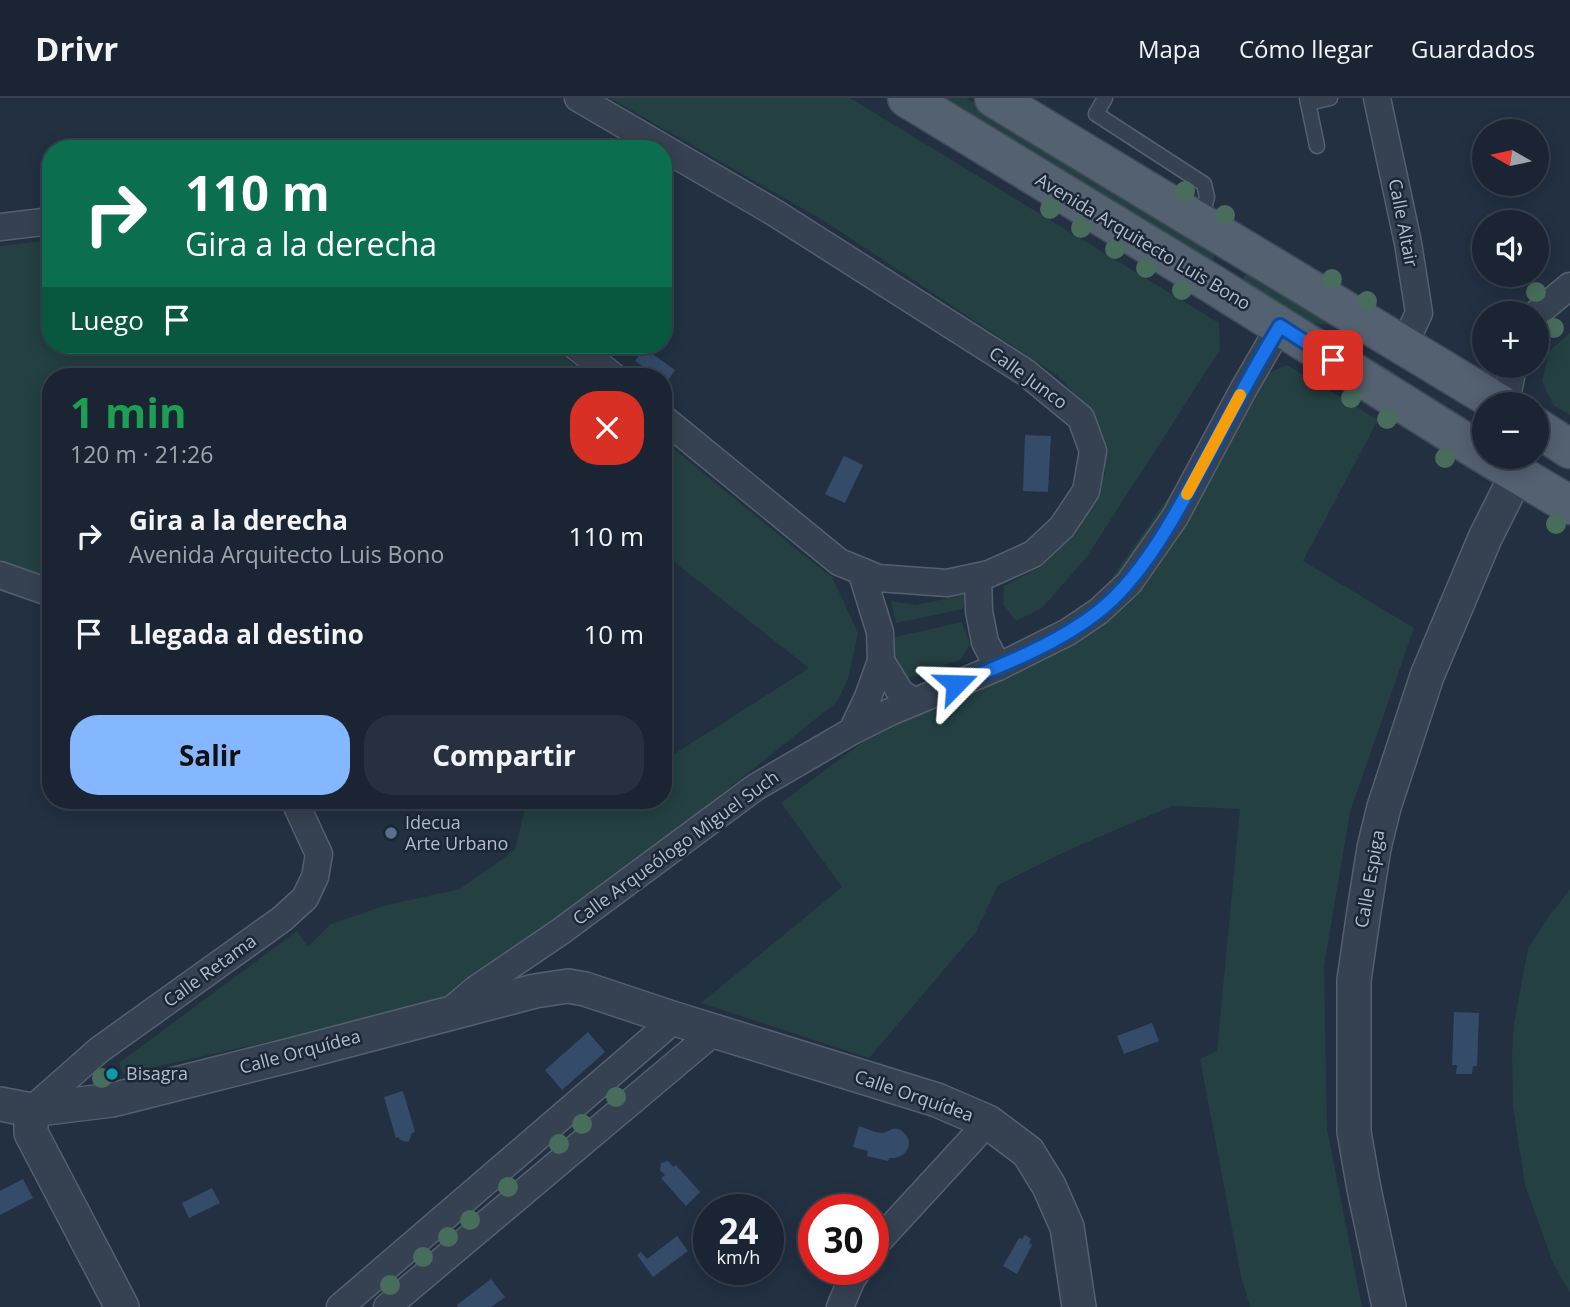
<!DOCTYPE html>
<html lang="es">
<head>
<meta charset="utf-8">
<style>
	body { margin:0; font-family:"Open Sans",sans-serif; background:#27303e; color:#f1f3f6; height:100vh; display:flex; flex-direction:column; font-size:26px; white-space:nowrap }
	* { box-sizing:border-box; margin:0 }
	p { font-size:23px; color:#9fa4ac }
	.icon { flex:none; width:38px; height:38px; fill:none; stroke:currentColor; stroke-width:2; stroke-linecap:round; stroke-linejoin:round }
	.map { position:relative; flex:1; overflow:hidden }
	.sheet { position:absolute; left:42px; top:270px; width:630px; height:441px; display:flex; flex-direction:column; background:#1a2432; border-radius:28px; box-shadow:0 4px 18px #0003,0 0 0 2px #38414d }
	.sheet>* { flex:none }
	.guide { position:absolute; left:42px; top:42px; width:630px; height:214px; border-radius:28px; box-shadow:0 4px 18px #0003,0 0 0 2px #38414d; background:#0b6e4f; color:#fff; overflow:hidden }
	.needle { width:46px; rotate:279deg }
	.buttons { position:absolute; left:1472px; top:21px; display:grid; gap:14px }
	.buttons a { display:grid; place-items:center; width:77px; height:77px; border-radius:50%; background:#1a2432; box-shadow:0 4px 18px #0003,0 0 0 2px #38414d; font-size:35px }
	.speed { position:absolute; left:693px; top:1096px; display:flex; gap:14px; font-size:35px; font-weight:700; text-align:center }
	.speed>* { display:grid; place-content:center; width:91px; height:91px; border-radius:50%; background:#1a2432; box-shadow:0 4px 18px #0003,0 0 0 2px #38414d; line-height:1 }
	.speed small { font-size:18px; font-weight:400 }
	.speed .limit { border:10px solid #d22; background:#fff; color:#111 }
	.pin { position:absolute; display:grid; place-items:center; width:60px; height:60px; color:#fff; margin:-30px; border-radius:14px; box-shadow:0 4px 10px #0006 }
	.me { position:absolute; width:77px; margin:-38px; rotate:68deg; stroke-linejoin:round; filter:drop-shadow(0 0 5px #0008) }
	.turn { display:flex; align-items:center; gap:24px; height:147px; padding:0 28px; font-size:32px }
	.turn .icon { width:91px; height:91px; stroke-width:2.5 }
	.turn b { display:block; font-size:49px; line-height:60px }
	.then { display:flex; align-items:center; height:66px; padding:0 28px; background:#0003; gap:14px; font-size:26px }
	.round { display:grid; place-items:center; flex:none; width:74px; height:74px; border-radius:28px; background:#27303e }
	.headline { display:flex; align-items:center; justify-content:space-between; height:119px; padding:0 28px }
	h1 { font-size:42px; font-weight:700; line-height:52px; color:#1e9e55 }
	.button { display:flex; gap:14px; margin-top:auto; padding:14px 28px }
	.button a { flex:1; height:80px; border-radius:28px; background:#84b7ff; color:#111; font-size:28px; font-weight:700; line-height:80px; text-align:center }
	.button a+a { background:#27303e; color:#f1f3f6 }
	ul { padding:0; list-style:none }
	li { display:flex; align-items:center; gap:21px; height:98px; padding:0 28px }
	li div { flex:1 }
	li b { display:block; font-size:26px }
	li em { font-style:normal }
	header { display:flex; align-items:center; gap:42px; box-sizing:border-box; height:98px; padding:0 35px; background:#1a2432; border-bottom:2px solid #38414d }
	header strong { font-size:33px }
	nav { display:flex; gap:38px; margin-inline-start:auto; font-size:24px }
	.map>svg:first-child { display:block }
</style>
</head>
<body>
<header>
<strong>Drivr</strong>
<nav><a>Mapa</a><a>Cómo llegar</a><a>Guardados</a></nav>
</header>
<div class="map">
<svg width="1570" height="1209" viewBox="0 0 1570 1209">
	<rect width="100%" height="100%" fill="#223042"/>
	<!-- green -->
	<g fill="#244042">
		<polygon points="610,0 850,0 1219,225 1220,252 1086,460 1042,510 1016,523 1003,506 1004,488 1040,469 1073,438 1094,405 1105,375 1104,342 1091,313 1058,278 826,124"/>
		<polygon points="933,0 966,0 1217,154 1209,168"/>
		<polygon points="51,142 51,247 549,247 587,278 51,278 51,480 0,462 0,148"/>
		<polygon points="1248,173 1335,227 1301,224 1239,187"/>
		<polygon points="1570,235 1570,317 1553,307 1542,283 1549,253"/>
		<polygon points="1287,267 1378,322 1303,463 1414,530 1350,714 1324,868 1327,1031 1362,1209 1250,1209 1241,1178 1200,961 1217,953 1240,711 1172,708 1073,750 998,787 976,834 869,960 701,905 842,789 781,705 871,638 1070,540 1249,283"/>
		<polygon points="663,342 801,455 832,479 858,535 848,581 837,604 581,808 449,899 312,934 123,976 119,965 297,833 308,849 331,826 387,807 460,791 515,752 527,702 663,702 663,663 809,570 663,455"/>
		<polygon points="966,494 963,511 896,525 891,503 916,507 958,498"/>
		<polygon points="962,524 970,547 960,562 908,580 893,574 891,559 895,539"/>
		<polygon points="1570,791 1570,1195 1553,1165 1525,1087 1513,1008 1512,955 1514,925 1528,851 1545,824"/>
	</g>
	<!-- water -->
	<g fill="#344c6a">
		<polygon points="644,250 675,272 666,285 663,283 663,278 656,278 635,263"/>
		<polygon points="1025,337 1051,338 1048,394 1023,393"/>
		<polygon points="844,358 863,367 845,405 825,396"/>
		<polygon points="1454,914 1479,915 1477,968 1473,968 1472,976 1456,976 1457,967 1452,967"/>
		<polygon points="1152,925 1159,943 1124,956 1117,938"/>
		<polygon points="588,934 605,954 562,992 545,972"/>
		<polygon points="403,993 415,1034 412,1035 409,1043 406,1044 400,1042 399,1039 396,1040 384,999"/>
		<path d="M859,1028C865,1030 876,1035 882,1035C890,1034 894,1026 903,1034C917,1046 904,1062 889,1060L888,1063L867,1058L868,1053L853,1049Z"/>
		<polygon points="668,1063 673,1069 676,1067 700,1094 686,1108 661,1080 665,1077 660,1072 661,1065"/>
		<polygon points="23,1081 33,1100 0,1117 0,1093"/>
		<polygon points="212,1090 220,1105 189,1120 182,1105"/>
		<polygon points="1025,1137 1031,1141 1029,1145 1032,1147 1017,1176 1003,1168 1019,1140 1022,1141"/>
		<polygon points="677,1138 688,1153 653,1179 637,1157 641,1154 647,1161"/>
		<polygon points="491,1181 505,1199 491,1209 458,1209 457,1207"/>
	</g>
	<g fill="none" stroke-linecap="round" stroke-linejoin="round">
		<defs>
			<g id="service">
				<polyline points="1105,0 1096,16 1204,86 1207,99 1201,123"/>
				<polyline points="1307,0 1317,48"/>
				<polyline points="1308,5 1330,0"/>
			</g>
			<g id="minor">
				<polyline points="578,0 775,115 1025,274 1081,320 1093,353 1086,393 1062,429 1033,456 989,476 947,485 878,480 839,464 663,320"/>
				<polyline points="1377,0 1408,145 1419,215 1404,247"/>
				<polyline points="0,129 51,123"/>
				<polyline points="1536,216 1570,188"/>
				<polyline points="574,247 613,278"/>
				<polyline points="1506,306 1513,268"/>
				<polyline points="0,477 51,495"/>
				<polyline points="978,479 979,513 985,544 998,569"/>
				<polyline points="881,563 900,594 914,604"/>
				<polyline points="852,633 868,599 881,563 880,534 861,473"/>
				<polyline points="449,914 476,891 560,834 756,689 852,633 890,614 998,569 1068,534 1099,513 1129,485 1175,419 1243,292 1280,228"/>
				<polyline points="31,1012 99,952 282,821 305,800 315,779 319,756 294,702"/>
				<polyline points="873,1149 988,1024"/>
				<polyline points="340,1209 675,921"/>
				<polyline points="387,1209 715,933"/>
				<polyline points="840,1209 852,1181 859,1171"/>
			</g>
			<g id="tertiary">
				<polyline points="0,1006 31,1012 112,1002 299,955 535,893 568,888 585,891 675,921 937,1002 988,1024 1028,1054 1049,1088 1067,1129 1079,1209"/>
				<polyline points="31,1012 31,1035 122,1209"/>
				<polyline points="1389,1209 1364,1091 1354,1034 1354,882 1364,813 1374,750 1384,709 1427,578 1485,440 1517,376"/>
			</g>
			<g id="primary">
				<polyline points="907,0 1214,187 1484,356"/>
				<polyline points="994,0 1500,306"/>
				<polyline points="1536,329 1570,351"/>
				<polyline points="1489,359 1570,407"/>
			</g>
		</defs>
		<!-- service casing -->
		<use href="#service" stroke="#54606f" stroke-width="17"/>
		<!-- minor casing -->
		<use href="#minor" stroke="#54606f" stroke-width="29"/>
		<!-- tertiary casing -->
		<use href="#tertiary" stroke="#54606f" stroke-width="36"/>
		<!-- primary casing -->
		<use href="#primary" stroke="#404b5a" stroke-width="41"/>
		<!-- service -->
		<use href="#service" stroke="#364251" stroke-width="14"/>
		<!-- minor -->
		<use href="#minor" stroke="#364251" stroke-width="26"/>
		<!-- tertiary -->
		<use href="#tertiary" stroke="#364251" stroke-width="33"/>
		<!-- primary -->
		<use href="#primary" stroke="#546171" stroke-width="38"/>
	</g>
	<!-- trees -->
	<g fill="#486d5d">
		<circle cx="1185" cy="93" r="10"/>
		<circle cx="1050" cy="111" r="10"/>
		<circle cx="1225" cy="117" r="10"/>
		<circle cx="1081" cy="130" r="10"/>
		<circle cx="1115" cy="151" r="10"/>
		<circle cx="1146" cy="170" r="10"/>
		<circle cx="1332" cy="181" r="10"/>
		<circle cx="1182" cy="192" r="10"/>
		<circle cx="1536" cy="194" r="10"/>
		<circle cx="1367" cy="203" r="10"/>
		<circle cx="1554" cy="230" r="10"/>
		<circle cx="1351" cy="300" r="10"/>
		<circle cx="1387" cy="321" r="10"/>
		<circle cx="1445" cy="360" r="10"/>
		<circle cx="1556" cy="426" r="10"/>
		<circle cx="102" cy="980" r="10"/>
		<circle cx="616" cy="999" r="10"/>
		<circle cx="582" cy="1026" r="10"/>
		<circle cx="559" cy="1046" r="10"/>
		<circle cx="508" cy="1089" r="10"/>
		<circle cx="470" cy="1122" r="10"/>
		<circle cx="448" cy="1139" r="10"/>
		<circle cx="423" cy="1159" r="10"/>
		<circle cx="390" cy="1187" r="10"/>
	</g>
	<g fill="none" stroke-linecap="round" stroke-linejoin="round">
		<defs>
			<path id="route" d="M956,586C1003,567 1057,546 1098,514C1144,478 1177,414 1205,363C1229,318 1253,272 1280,228L1333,262"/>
		</defs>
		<!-- route casing -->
		<use href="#route" stroke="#114b97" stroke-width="18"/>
		<!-- route -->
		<use href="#route" stroke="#1a73e8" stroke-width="12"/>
		<!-- slow -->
		<polyline stroke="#f59e0b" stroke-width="12" points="1187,396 1240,297"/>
	</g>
	<!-- markers -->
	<circle fill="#5c6f8a" stroke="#1b2736" stroke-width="2.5" cx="391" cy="735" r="7"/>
	<circle fill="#0f9aa8" stroke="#1b2736" stroke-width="2.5" cx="112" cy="976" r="7"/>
	<g text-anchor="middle" stroke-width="5" stroke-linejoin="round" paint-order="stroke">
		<!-- street labels -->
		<g font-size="18" fill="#b3bdcc" stroke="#1b2736">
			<text transform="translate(1403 125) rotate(79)" y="6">Calle Altair</text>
			<text transform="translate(1143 144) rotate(31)" y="6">Avenida Arquitecto Luis Bono</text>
			<text transform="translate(1028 280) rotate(36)" y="6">Calle Junco</text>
			<text transform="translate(676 750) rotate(-36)" y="6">Calle Arqueólogo Miguel Such</text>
			<text transform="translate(1370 781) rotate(-80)" y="6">Calle Espiga</text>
			<text transform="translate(210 873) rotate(-36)" y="6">Calle Retama</text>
			<text transform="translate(300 954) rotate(-15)" y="6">Calle Orquídea</text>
			<text transform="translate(914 998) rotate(19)" y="6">Calle Orquídea</text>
		</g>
		<!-- poi labels -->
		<g font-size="18" fill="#b3bdcc" stroke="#1b2736" text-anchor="start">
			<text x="405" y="731">Idecua<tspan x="405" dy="21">Arte Urbano</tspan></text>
			<text x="126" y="982">Bisagra</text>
		</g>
	</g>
</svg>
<div class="buttons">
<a><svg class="needle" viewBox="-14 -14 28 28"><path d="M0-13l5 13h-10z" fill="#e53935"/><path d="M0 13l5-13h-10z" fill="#9fa4ac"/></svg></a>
<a><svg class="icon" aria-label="sound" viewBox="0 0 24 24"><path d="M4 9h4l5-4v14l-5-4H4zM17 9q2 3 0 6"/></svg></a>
<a>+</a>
<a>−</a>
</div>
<div class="speed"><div>24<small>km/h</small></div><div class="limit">30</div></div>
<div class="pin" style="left:1333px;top:262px;background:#d93025"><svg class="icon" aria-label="arrive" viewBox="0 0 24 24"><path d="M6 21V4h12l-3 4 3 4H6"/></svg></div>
<svg class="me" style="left:956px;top:586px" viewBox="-20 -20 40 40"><path d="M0-17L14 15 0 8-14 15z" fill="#1a73e8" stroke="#fff" stroke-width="4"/></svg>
<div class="guide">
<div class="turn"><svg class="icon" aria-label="right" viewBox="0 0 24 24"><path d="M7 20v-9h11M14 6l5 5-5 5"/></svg><div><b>110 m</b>Gira a la derecha</div></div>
<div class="then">Luego<svg class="icon" aria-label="arrive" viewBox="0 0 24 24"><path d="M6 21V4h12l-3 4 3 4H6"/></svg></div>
</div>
<section class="sheet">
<div class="headline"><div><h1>1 min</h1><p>120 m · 21:26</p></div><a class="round" style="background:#d93025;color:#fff"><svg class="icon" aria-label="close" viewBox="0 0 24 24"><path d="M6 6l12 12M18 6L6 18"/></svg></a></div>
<ul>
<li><svg class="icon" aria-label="right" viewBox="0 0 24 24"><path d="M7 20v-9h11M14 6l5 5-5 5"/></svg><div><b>Gira a la derecha</b><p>Avenida Arquitecto Luis Bono</p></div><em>110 m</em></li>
<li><svg class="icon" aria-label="arrive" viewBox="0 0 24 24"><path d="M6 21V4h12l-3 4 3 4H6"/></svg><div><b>Llegada al destino</b></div><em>10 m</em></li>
</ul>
<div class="button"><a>Salir</a><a>Compartir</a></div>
</section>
</div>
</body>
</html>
